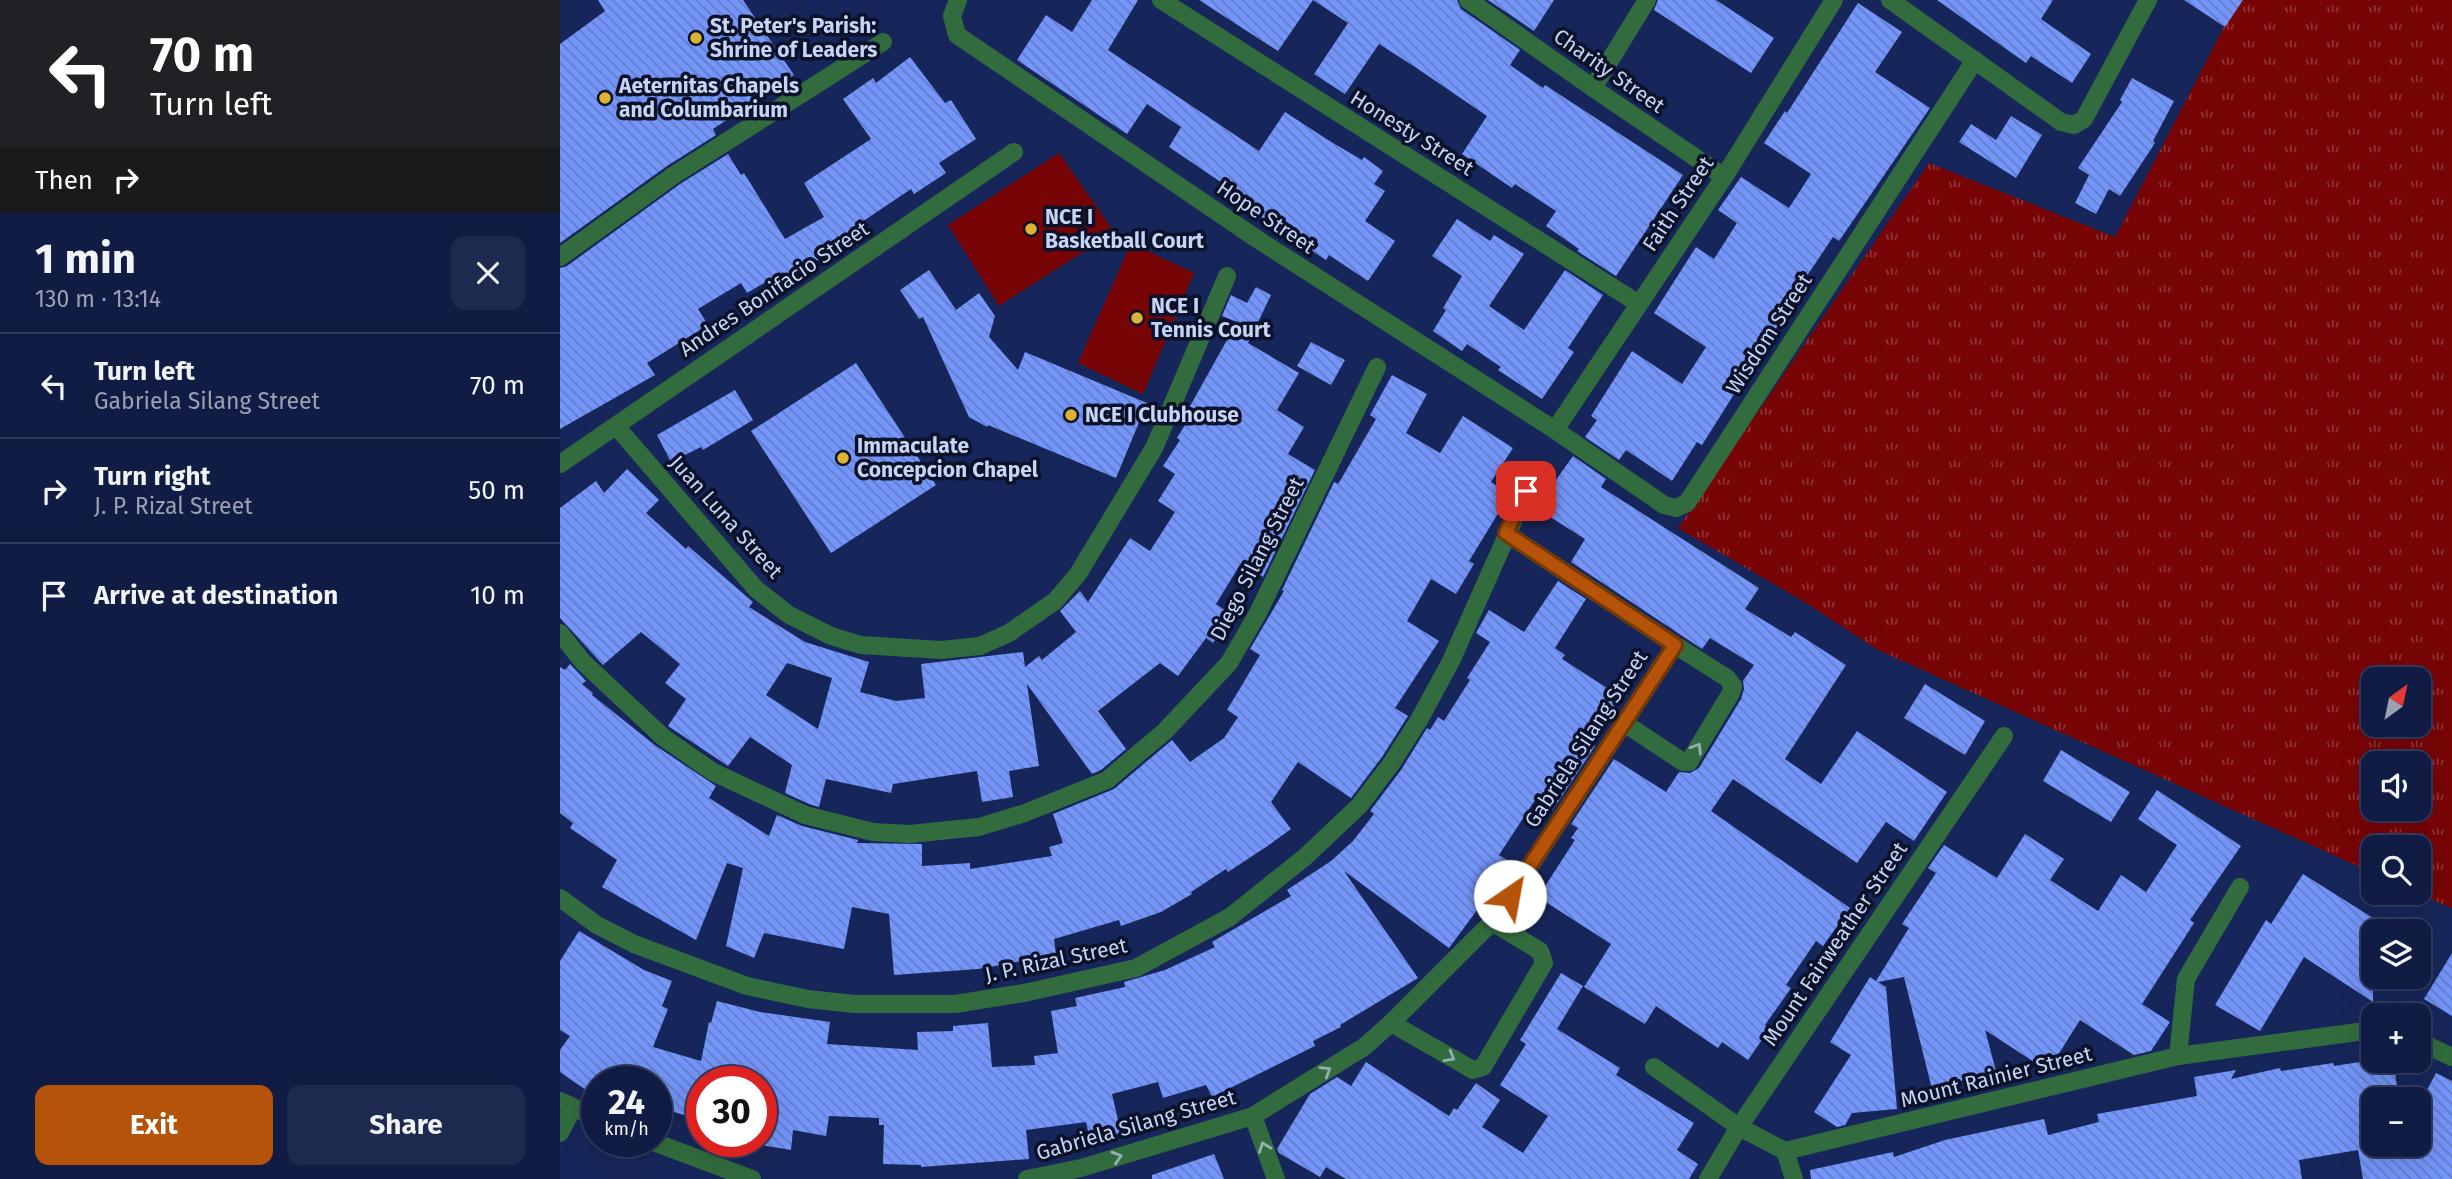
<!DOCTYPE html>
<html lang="en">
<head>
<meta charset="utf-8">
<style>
	body { margin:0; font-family:"Fira Sans",sans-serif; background:#1e294f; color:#f1f3f6; height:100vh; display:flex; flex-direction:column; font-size:26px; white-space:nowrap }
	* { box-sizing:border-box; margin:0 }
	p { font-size:23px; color:#9ca1b2 }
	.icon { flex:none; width:38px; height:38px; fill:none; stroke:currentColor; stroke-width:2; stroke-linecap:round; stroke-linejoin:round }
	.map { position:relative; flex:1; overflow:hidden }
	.side { display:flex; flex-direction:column; background:#111c44; width:560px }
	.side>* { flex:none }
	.banner { background:#202124; color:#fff; overflow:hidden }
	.needle { width:46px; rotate:33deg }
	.controls { position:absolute; left:1801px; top:667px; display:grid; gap:14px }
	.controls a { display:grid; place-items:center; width:70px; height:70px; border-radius:14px; background:#111c44; box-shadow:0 7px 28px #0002,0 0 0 2px #303a5d; font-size:35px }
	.speed { position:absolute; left:21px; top:1066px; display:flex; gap:14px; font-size:35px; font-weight:700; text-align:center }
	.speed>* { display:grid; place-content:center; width:91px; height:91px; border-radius:50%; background:#111c44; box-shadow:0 7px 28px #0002,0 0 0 2px #303a5d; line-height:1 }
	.speed small { font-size:18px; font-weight:400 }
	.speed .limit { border:10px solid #d22; background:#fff; color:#111 }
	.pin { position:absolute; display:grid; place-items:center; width:60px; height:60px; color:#fff; margin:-30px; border-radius:14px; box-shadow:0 4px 10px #0006 }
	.me { position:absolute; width:77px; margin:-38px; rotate:33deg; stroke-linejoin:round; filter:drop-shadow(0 0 5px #0008) }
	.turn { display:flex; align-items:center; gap:24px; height:147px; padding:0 35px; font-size:32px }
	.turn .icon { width:91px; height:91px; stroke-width:2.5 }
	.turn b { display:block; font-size:49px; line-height:60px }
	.then { display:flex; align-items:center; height:66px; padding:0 35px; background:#0003; gap:14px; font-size:26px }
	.round { display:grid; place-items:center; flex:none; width:74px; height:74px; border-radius:14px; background:#1e294f }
	.summary { display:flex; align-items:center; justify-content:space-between; height:119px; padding:0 35px }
	h1 { font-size:42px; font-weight:700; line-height:52px }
	.action { display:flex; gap:14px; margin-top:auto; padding:14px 35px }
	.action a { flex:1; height:80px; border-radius:14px; background:#b45309; color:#fff; font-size:28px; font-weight:700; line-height:80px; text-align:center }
	.action a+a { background:#1e294f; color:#f1f3f6 }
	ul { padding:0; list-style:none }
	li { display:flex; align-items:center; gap:21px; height:105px; padding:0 35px; border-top:2px solid #303a5d }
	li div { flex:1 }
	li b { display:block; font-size:26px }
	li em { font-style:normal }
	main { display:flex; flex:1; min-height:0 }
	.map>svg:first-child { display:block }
</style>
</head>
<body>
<main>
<section class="side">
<div class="banner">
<div class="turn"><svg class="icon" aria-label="left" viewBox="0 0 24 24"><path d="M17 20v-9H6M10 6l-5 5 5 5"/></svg><div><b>70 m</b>Turn left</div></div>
<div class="then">Then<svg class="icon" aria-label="right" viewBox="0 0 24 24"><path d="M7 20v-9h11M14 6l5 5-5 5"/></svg></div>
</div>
<div class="summary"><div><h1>1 min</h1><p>130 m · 13:14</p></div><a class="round"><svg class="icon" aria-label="close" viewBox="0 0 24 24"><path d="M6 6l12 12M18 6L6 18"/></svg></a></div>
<ul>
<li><svg class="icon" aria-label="left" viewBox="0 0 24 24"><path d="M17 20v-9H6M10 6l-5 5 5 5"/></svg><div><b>Turn left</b><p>Gabriela Silang Street</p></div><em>70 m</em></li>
<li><svg class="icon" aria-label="right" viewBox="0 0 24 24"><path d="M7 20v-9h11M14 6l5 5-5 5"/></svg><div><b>Turn right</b><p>J. P. Rizal Street</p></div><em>50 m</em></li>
<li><svg class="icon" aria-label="arrive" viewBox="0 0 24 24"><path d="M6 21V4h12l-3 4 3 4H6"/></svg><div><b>Arrive at destination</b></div><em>10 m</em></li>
</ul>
<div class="action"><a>Exit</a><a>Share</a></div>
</section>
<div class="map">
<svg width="1892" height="1179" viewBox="0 0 1892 1179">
	<defs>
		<pattern id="grass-tufts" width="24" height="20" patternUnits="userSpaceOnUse" patternTransform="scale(1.75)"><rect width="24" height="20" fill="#780506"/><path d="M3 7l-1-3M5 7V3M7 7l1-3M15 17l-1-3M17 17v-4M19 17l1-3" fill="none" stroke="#903437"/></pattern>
		<pattern id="building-back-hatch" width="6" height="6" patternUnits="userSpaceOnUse" patternTransform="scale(1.75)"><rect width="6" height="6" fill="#7495fa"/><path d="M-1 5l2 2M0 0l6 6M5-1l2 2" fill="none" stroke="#637cc5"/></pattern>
	</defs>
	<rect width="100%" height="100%" fill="#17265a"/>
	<!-- grass -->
	<path fill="url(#grass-tufts)" fill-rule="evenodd" d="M1678,0H1892V908L1857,893L1858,847H1813V873L1318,650L1241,600L1118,528L1369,163L1555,237ZM1813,679H1858V724H1813ZM1813,763H1858V808H1813Z"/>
	<!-- garden -->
	<g fill="#780506">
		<polygon points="499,153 554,232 439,306 388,225"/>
		<polygon points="571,243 634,273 583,394 518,363"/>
	</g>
	<!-- building -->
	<g fill="url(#building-back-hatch)" fill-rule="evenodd">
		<polygon points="38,0 183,0 234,75 153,129 156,135 107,166 0,243 0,44 45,11"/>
		<polygon points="532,0 578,0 548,50 699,151 725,112 768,140 802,160 804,157 823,171 814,184 825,191 805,221 835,241 808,281 769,255 766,260 701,217 705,212 609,147 621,127 587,104 567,134 457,60 486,15 512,32"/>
		<polygon points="639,0 897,0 901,9 960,50 950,65 983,88 985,85 1123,175 1056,276 1017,251 1019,249 986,226 996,211 955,184 952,188 902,154 927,116 855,67 819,44 785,94 754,74 788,23 753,0 718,51"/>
		<polygon points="928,0 994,0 974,31"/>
		<polygon points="1098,0 1156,0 1214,38 1191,73 1094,10"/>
		<polygon points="1377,0 1493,0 1481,19 1531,54 1512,83 1471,56 1466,63"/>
		<polygon points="1624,0 1683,0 1665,27"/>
		<polygon points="1298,3 1342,32 1315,72 1370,108 1279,241 1273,237 1228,304 1231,306 1207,342 1211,345 1192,374 1188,372 1142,445 1137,442 1112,481 1066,450 1059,460 1025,437 1037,420 1031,416 1072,351 1122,384 1146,347 1094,313 1136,247 1154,259 1177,223 1158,210 1181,177 1229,208 1251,174 1204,143 1225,111 1227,113"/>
		<polygon points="350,57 385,103 391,100 416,139 379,163 386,173 354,194 351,189 290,230 293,236 272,249 273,251 226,278 223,272 187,293 181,283 138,309 148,325 87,363 95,375 0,429 0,268 7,266 120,184 168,154 181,175 184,173 225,239 264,217 244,183 311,139 283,99 313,78 316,83"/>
		<polygon points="1572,78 1614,101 1593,141 1595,143 1560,196 1549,189 1536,214 1515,203 1529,175 1518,168 1562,102 1560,100"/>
		<polygon points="1451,116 1482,135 1456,178 1399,142 1411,124 1436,140"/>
		<polygon points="897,219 930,241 934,235 964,254 929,306 964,330 1005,270 1043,295 1008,348 1014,352 982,399 938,370 941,367 907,344 902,351 873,331 886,310 883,308 902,276 872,256"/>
		<polygon points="369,270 396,310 419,293 435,316 429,337 458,370 465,352 587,403 556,478 428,425 427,427 409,417 363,317 359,319 340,290"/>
		<path d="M696,287L711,295L688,343L739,373L717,410L744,427L728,454L755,470L703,577L681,563L656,604L672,615L653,643L646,638L618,676L600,663L538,711L566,749L541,770L532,774L467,684L479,766L449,771L453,797L422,802L417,771L333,784L331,793L266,779L259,807L249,804L225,793L232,765L190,737L168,766L108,726L126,699L105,683L120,664L81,632L43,665L0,618V508L36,481L44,493L67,469L99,500L86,513L126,549L128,546L193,602L189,607L245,642L309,662L300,692L336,701L365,698L361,664L463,652L465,667L479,656L482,660L516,632L500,611L520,591L528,602L570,538L590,551L615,512L598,501L615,474L603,466L620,440L617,438L628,420L624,417L677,322L662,316L671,295L687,303ZM227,663L272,678L258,729L206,695Z"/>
		<polygon points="751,342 785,360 771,385 737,366"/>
		<polygon points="296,363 376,485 271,553 191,431"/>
		<polygon points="832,375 867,394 846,433 880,453 903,416 953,448 931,482 950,494 909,561 914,564 896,594 871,579 847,621 879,641 835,708 848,716 822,757 791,798 738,762 711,802 731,829 709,845 668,872 666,869 631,892 632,894 601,912 561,926 559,920 494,939 496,955 418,969 334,975 329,914 292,907 284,949 204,933 194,958 166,946 183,868 167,863 136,940 42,887 57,860 10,828 13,823 0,813 0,667 5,670 10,664 26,681 22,684 33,693 32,695 96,746 156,786 149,798 209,836 217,815 242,826 298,840 297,843 362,844 362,866 410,863 410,869 492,856 489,847 503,843 493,814 554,789 612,740 630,762 664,738 678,717 667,710 700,655 690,649 724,591 722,590 774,482 778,484 780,481 816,419 810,415"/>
		<polygon points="175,390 193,420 143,450 141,447 111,462 97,435"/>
		<polygon points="1013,456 1046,479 1041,487 1199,588 1185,609 1231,637 1235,632 1286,665 1225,759 1261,784 1297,731 1387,792 1354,841 1326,822 1297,863 1173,779 1151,811 1290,908 1263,946 1256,941 1226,985 1231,988 1205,1025 1210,1028 1188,1060 1162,1042 1158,1048 1096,1006 1085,1024 1024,987 1051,944 978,897 1015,840 1011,838 1018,828 1011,824 1054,759 1106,792 1119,772 1130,773 1139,768 1181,699 1184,689 1183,681 1194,665 1150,638 1142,649 1011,562 1025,539 976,508"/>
		<polygon points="998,581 1026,599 995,648 1005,655 1002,659 1061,697 1032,743 1035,746 992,811 975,800 939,855 954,864 929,900 926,898 889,948 784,871 858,978 780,1025 781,1027 753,1041 755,1046 652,1097 646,1085 603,1098 598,1082 552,1094 561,1133 530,1140 526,1122 466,1130 469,1159 361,1167 361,1165 323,1164 324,1125 319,1125 319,1118 269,1116 266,1136 233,1130 231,1150 200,1145 201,1082 142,1082 142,1120 96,1107 96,1082 32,1082 26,1090 0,1072 0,1050 10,1036 0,1030 0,961 19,931 84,970 112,981 102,1006 108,1009 93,1047 141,1061 149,1022 151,1023 157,1001 200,1012 270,1022 267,1044 358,1050 357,1032 393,1031 393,1026 428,1023 432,1067 475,1065 474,1056 498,1053 491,1011 517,1006 515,998 565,987 564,982 605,970 655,947 652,942 731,896 727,890 771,861 793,841 814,814 810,811 841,770 867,728 870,730 878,717 884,721 910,680 907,678 930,642 916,633 929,610 964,632"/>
		<polygon points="1365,684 1425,721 1405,755 1344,718"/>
		<polygon points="1501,750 1570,792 1551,822 1483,781"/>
		<polygon points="1597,790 1681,846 1630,920 1634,923 1582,1004 1610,1022 1591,1051 1574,1055 1520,1020 1488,1071 1425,1030 1436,1071 1372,1089 1344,977 1318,982 1326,987 1337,1109 1292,1113 1285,1125 1277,1127 1254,1112 1291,1055 1270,1042 1310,977 1316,981 1349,928 1342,924 1376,873 1368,868 1384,845 1437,878 1465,834 1504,859 1490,880 1538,911 1561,875 1586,892 1617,845 1578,819"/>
		<polygon points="1743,874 1813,918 1813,1002 1744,957 1700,1031 1655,1005 1706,920 1711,924"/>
		<polygon points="1892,953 1892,1016 1864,999"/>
		<polygon points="1001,973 1023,986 997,1029 1060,1068 1056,1075 1134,1123 1117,1150 1138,1164 1129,1179 786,1179 766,1167 760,1177 719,1153 717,1149 750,1094 777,1077 791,1086 806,1062 889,1116 894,1108 897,1110 916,1083 940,1100 922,1127 963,1153 988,1116 940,1085 966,1044 960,1040"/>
		<polygon points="1813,1060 1833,1060 1839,1099 1813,1099 1813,1144 1858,1144 1858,1107 1876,1073 1892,1081 1892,1179 1803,1179 1798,1150 1739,1160 1742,1179 1251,1179 1250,1170 1333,1152 1334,1157 1385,1140 1484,1119 1488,1135 1539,1122 1537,1114 1637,1096 1634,1077 1676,1070 1671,1079 1720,1068 1721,1071 1773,1063 1774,1066"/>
		<polygon points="654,1154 664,1179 592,1179 592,1175"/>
	</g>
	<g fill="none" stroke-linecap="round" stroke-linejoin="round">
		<!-- minor -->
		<g stroke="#326c3e" stroke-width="18">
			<polyline points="398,0 392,16 397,35 697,239 995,430 1104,505 1116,508 1127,503 1415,60"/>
			<polyline points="601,0 1079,304"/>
			<polyline points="908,0 1033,88 1164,177"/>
			<polyline points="1330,0 1501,122 1514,125 1524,119 1588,0"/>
			<polyline points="1033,88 1087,0"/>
			<polyline points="0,257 114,175 323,42"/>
			<polyline points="56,426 196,589 229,615 271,636 301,645 381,650 420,646 449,633 495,601 518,574 594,448 667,276"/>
			<polyline points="995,430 1164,177 1274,0"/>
			<polyline points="0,464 454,152"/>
			<polyline points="0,633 23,662 103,737 153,772 245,815 313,832 350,834 419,827 465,813 547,780 605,731 669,663 698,613 817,367"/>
			<polyline points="1064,723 1123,762 1129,762 1171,693 1173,686 1167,678 1115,645"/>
			<polyline points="0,898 37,925 74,944 187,986 248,999 294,1004 395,1004 464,993 576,968 670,917 745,857 799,806 831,764 859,720 891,661 976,470"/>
			<polyline points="831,1023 913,1070 923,1067 984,963 980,951 932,922"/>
			<polyline points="1858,1041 1892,1057"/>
			<polyline points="1618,1056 1626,979 1680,887"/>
			<polyline points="1094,1067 1179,1127 1225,1151 1618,1056 1805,1031 1813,1032"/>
			<polyline points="0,1101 37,1118"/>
			<polyline points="693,1116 716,1179"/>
			<polyline points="0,1133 13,1108"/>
			<polyline points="91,1141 192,1179"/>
			<polyline points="1225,1151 1234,1179"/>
			<polyline points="467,1179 521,1168 693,1116 804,1047 831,1023 936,918 1115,645 946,533"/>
			<polyline points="1148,1179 1179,1127 1444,736"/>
		</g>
	</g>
	<!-- one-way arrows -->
	<defs><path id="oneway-chevron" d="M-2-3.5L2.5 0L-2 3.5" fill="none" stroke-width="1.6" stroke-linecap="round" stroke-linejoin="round" transform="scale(1.75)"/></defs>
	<g stroke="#93b0b5">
		<use href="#oneway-chevron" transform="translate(1137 748) rotate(-58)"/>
		<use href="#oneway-chevron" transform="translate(890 1057) rotate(30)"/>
		<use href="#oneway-chevron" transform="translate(766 1071) rotate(-32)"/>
		<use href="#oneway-chevron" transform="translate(704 1147) rotate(-110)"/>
		<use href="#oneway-chevron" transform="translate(557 1157) rotate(-17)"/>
	</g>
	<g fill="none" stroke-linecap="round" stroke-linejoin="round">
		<defs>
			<polyline id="route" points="950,896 1115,645 946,533 966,491"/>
		</defs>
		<!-- route casing -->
		<use href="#route" stroke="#753606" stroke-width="18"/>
		<!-- route -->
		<use href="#route" stroke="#b45309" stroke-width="12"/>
	</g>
	<!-- markers -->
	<g fill="#ddb133" stroke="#0a1229" stroke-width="2.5">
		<circle cx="136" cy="38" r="7"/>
		<circle cx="45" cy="98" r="7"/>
		<circle cx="471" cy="229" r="7"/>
		<circle cx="577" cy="318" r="7"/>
		<circle cx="511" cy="415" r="7"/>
		<circle cx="283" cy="458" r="7"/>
	</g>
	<g text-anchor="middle" stroke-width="7" stroke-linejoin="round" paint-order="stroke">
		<!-- poi labels -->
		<g font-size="21" font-weight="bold" fill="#c7d4f5" stroke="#0a1229" text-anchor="start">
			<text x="150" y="33">St. Peter's Parish:<tspan x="150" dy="24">Shrine of Leaders</tspan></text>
			<text x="59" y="93">Aeternitas Chapels<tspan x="59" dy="24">and Columbarium</tspan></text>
			<text x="485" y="224">NCE I<tspan x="485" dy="24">Basketball Court</tspan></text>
			<text x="591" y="313">NCE I<tspan x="591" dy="24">Tennis Court</tspan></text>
			<text x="525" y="422">NCE I Clubhouse</text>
			<text x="297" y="453">Immaculate<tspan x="297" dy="24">Concepcion Chapel</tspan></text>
		</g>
		<!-- street labels -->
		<g font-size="21" fill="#c7d4f5" stroke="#0a1229">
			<text transform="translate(1049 71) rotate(35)" y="7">Charity Street</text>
			<text transform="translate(852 133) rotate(32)" y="7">Honesty Street</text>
			<text transform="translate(1118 204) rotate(-56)" y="7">Faith Street</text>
			<text transform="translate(706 217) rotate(34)" y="7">Hope Street</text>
			<text transform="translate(214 289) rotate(-34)" y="7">Andres Bonifacio Street</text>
			<text transform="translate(1209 334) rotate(-57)" y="7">Wisdom Street</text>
			<text transform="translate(166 517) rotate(48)" y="7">Juan Luna Street</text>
			<text transform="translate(697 559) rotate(-63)" y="7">Diego Silang Street</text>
			<text transform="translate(1026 739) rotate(-57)" y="7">Gabriela Silang Street</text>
			<text transform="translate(1275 944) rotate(-56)" y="7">Mount Fairweather Street</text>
			<text transform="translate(496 960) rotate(-12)" y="7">J. P. Rizal Street</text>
			<text transform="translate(1436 1077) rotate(-14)" y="7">Mount Rainier Street</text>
			<text transform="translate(576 1125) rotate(-16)" y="7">Gabriela Silang Street</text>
		</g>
	</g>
</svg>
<div class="controls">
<a><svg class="needle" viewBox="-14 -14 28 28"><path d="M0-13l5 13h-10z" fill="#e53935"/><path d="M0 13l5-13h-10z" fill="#9ca1b2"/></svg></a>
<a><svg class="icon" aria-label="sound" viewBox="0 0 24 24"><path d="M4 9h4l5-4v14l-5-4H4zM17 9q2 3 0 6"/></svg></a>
<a><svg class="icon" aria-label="search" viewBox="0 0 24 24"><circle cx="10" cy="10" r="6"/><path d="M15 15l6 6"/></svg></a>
<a><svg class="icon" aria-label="layers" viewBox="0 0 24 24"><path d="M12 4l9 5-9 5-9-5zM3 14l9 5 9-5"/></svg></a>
<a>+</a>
<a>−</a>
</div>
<div class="speed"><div>24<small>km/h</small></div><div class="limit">30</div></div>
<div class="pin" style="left:966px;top:491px;background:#d93025"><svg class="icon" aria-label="arrive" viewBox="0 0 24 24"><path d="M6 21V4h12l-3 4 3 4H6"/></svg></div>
<svg class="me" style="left:950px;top:896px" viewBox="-20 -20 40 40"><circle r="19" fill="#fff"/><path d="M0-13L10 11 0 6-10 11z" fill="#b45309"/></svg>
</div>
</main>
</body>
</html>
